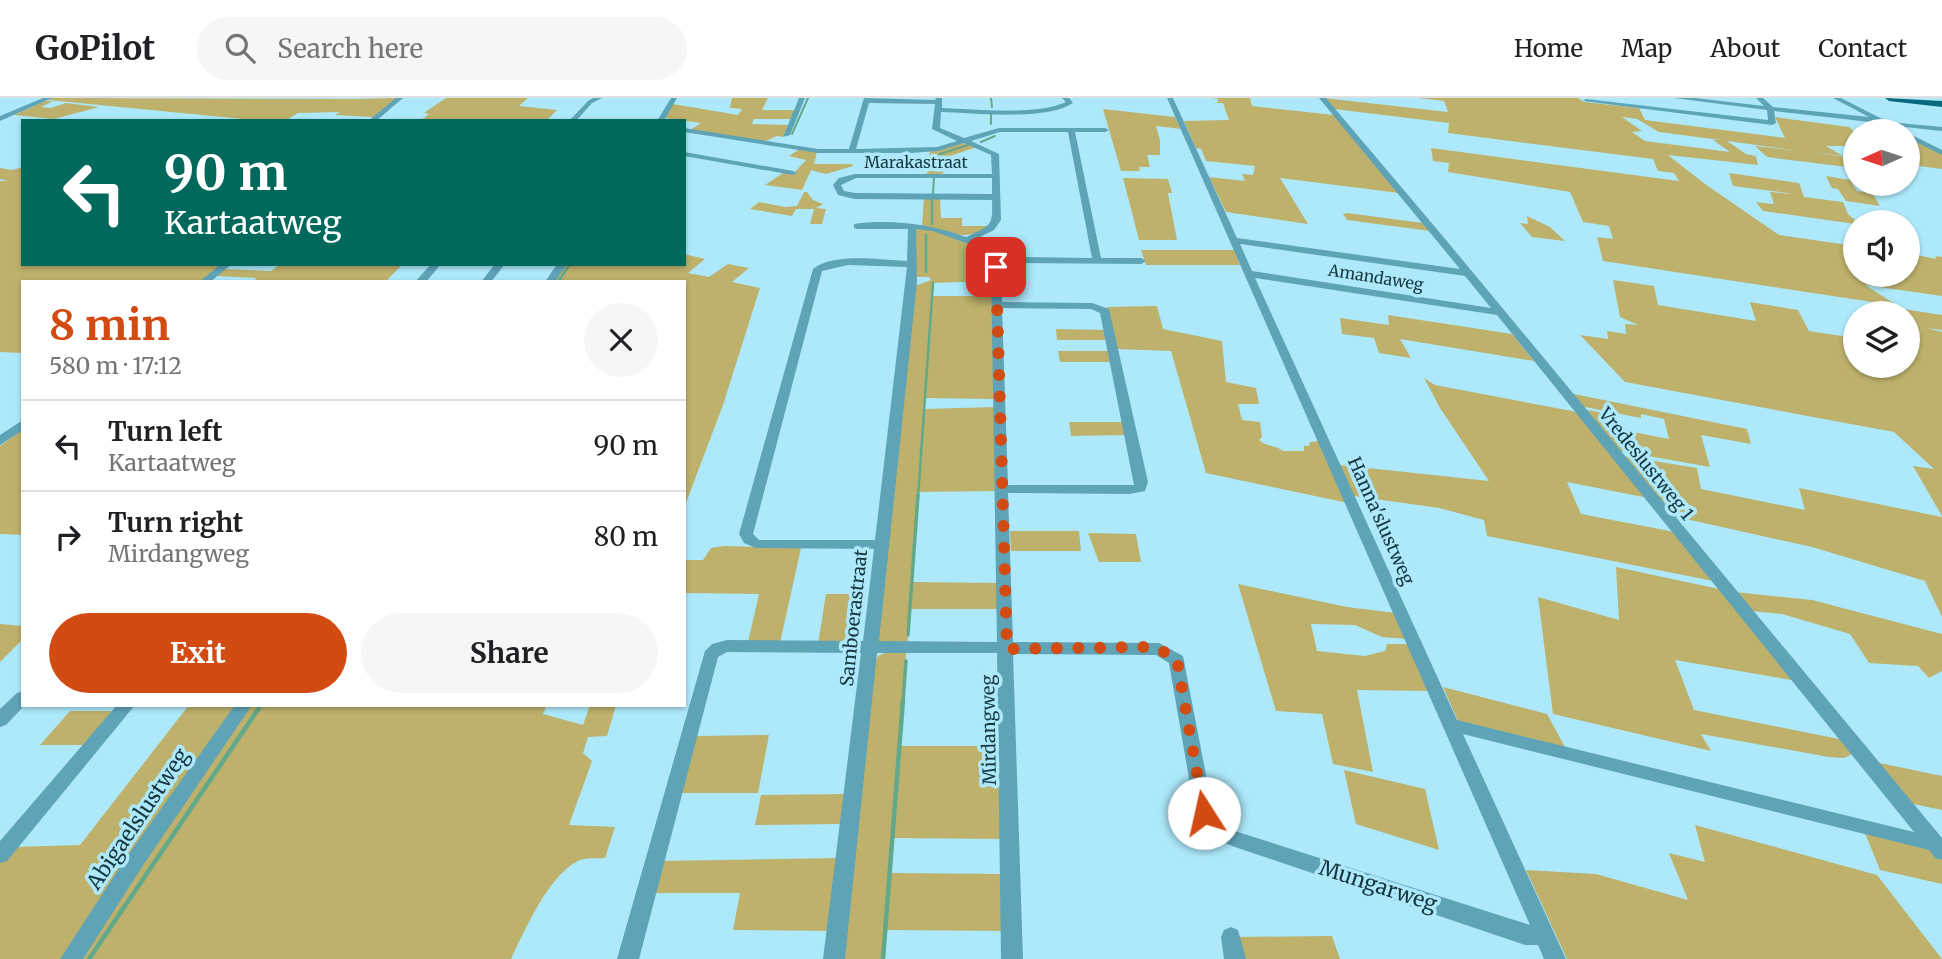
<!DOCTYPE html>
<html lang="en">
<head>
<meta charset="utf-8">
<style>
	body { margin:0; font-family:Merriweather,serif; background:#f6f6f6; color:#202124; height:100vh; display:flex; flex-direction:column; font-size:26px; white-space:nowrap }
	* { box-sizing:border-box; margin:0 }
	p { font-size:23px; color:#757577 }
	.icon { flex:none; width:38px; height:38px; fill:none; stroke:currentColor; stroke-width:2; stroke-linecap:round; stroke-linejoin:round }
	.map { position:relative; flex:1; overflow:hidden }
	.sheet { position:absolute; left:21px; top:182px; width:665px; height:427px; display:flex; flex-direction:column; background:#fff; border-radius:0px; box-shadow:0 2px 5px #0004 }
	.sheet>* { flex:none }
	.banner { position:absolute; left:21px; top:21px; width:665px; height:147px; border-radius:0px; box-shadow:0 2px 5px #0004; background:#00695c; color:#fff; overflow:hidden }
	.needle { width:46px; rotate:267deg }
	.buttons { position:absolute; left:1843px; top:21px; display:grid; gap:14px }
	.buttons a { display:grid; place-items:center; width:77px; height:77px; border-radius:50%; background:#fff; box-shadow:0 2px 5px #0004; font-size:35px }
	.pin { position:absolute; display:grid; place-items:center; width:60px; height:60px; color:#fff; margin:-30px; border-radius:14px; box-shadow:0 4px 10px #0006 }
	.me { position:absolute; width:77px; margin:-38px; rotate:350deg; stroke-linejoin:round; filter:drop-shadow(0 0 5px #0008) }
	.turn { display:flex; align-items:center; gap:24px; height:147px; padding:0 28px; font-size:32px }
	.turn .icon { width:91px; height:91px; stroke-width:2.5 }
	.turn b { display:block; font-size:49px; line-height:60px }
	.round { display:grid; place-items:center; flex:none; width:74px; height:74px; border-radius:37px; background:#f6f6f6 }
	.head { display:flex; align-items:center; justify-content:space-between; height:119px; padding:0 28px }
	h1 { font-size:42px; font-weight:700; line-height:52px; color:#d14b12 }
	.primary-button { display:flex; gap:14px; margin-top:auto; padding:14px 28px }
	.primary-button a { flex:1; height:80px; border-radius:42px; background:#d14b12; color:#fff; font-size:28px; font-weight:700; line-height:80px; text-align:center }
	.primary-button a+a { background:#f6f6f6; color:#202124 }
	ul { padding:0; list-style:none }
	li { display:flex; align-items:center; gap:21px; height:91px; padding:0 28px; border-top:2px solid #e0e0e0 }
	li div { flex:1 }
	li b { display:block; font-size:26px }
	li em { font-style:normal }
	header { display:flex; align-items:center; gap:42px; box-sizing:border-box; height:98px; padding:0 35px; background:#fff; border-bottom:2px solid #e0e0e0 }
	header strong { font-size:33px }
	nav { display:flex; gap:38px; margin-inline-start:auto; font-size:24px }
	.search { width:490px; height:63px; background:#f6f6f6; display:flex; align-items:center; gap:18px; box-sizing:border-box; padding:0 24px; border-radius:38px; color:#757577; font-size:26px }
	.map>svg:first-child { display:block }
</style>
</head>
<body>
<header>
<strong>GoPilot</strong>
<div class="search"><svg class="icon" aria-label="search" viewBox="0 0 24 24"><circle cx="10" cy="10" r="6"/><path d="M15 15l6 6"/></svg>Search here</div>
<nav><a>Home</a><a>Map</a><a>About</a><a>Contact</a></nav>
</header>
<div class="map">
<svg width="1942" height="861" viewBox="0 0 1942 861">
	<rect width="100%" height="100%" fill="#ade9fb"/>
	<!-- green -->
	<g fill="#bdb16c" fill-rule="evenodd">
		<polygon points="52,0 355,1 397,0 373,19 335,17 340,14 298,15 285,23 241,23 243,21 48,2"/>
		<polygon points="446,0 528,0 519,8 557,12 546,23 420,23 429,16 424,15"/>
		<polygon points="732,0 768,0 762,12 795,12 791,21 754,21 752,26 788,27 783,39 777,38 764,44 690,32 701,25 664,20 673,6 738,17 742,11 730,10"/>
		<polygon points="1213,0 1250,0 1252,8 1334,17 1399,95 1280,80 1308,126 1226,114 1209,79 1245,83 1242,76 1253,77 1255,68 1206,63 1201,51 1196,50 1184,23 1229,22 1223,5 1217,5 1218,1"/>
		<path d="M1324,0L1448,14L1444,3L1418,0H1578L1584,4L1639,10L1645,22L1785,40L1775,19L1849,29L1855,34V48H1826L1843,58L1807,54L1855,60V70L1767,59L1755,48L1799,53L1727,43L1746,56L1756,58L1758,67L1668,57L1705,86L1779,137L1855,148V177H1908V155L1936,161L1935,158L1942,159V198L1865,187L1903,211L1942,217V232L1927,230L1942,234V418L1913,368L1934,371L1894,334L1625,284L1580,237L1608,241L1607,233L1626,236L1625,226L1638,227L1620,219L1613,182L1654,188L1658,207L1756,223L1750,204L1798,212L1809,233L1855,240V268H1908V215H1894L1879,205L1603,163L1597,139L1613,141L1609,128L1583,124L1570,94L1448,74L1449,65L1433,63L1431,50L1679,83L1674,75L1658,73L1653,61L1448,35L1449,25L1334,11ZM1622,19L1637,21L1659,34L1720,42H1713L1730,54L1645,43L1632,34L1642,33Z"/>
		<polygon points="45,3 53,3 41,9 51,10 66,5 99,9 54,21 14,17"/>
		<polygon points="1103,11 1175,19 1181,31 1156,28 1160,42 1160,57 1147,57 1150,69 1139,69 1140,73 1121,73"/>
		<polygon points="1908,42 1917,44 1942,56 1942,71 1919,68 1908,60"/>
		<polygon points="965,45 977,49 944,60 943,76 927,76 930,53"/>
		<polygon points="800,51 817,54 814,66 852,66 853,68 826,76 811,72 802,92 765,87 783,75 793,76 806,62 789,58"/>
		<polygon points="23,69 23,166 223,166 199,184 23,184 23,255 0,254 0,83 8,83 0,81 0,70 12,72"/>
		<polygon points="1729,75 1799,85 1804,99 1843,104 1848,116 1857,124 1855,126 1763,113 1756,104 1774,106 1770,94 1795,96 1733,88"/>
		<polygon points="1826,78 1850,82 1857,93 1872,95 1880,108 1846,103 1838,91 1832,90"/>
		<polygon points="1123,80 1168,81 1172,95 1168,95 1177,142 1139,142"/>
		<polygon points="804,94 807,94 813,102 823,106 816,110 826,111 822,126 810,126 814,111 796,111 792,118 750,111 759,104 785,109 797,108"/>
		<path d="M924,100H940L941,120H962V128H990C961,145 952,134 922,127Z"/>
		<polygon points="1347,115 1423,125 1430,133 1347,122 1343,116"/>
		<polygon points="1527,118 1550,129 1565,143 1532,139 1520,125 1528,126"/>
		<polygon points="914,131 934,132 1004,160 991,169 989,183 933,185 932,198 991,198 994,202 995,301 925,300 924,311 995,309 996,393 918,394 912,484 1000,485 1001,511 910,511 907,548 887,548 878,543 915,188 931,182 929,179 914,179"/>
		<polygon points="1141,152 1234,152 1240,167 1146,167"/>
		<polygon points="684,156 705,161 688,175 709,179 728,166 749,170 732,184 760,190 723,307 684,410 684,184 552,184 565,166 684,166"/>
		<polygon points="281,166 403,166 385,184 254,184 256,180 216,178 225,171 271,173"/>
		<path d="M1157,208L1163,231L1222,243L1226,284L1256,290L1259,306H1238L1242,322L1260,324L1262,339L1259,342C1267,349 1275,347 1283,353H1304V348H1309L1310,344L1320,343L1348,405L1206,375L1171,253L1116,251L1107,209Z"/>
		<polygon points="1388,217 1512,236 1534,263 1400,241 1411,260 1379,255 1374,240 1342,236 1340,220 1389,227"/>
		<polygon points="1056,231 1107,232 1109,242 1057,242"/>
		<polygon points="1058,253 1110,253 1113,264 1060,264"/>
		<polygon points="1424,280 1435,287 1577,314 1648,400 1567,384 1581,416 1675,434 1713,483 1487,438 1484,422 1439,410 1354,398 1340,367 1489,383 1440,310"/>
		<polygon points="1569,295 1747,331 1751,346 1701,337 1710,369 1620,353 1583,311 1612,317 1628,333 1669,341 1664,321 1641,316 1641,320 1580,308"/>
		<polygon points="1069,324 1125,324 1128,337 1071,338"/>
		<polygon points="23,331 23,437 0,436 0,348"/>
		<polygon points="1623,358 1697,370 1701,391 1805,412 1799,390 1942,419 1942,519 1925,483 1812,449 1668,417"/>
		<polygon points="1010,433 1079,433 1081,453 1011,453"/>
		<polygon points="1088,435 1136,436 1141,464 1099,464"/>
		<polygon points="724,448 801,450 780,545 748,544 759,496 684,495 684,462 703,462 711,450"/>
		<polygon points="1616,469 1719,491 1797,583 1675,562 1694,612 1844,642 1854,655 1844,660 1829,659 1701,636 1711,653 1553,616 1538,499 1619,522"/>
		<polygon points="1238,486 1347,509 1396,515 1408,541 1382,539 1355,527 1311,526 1317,553 1365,558 1385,553 1387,546 1409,546 1429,593 1357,592 1373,674 1333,666 1322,616 1276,613"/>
		<polygon points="1735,494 1812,502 1942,536 1942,573 1929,580 1918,568 1869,565 1850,536 1782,516 1750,513"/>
		<polygon points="826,496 864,496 858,546 818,546"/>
		<polygon points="0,526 23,528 23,541 0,564"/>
		<polygon points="888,554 906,555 900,648 1003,648 1005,741 893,740 890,775 1004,776 1006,833 886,832 883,861 840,861 875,564 878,558"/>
		<polygon points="1443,589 1547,616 1565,649 1458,623"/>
		<polygon points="189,607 239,607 65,861 0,861 0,764 13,749 80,747"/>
		<path d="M249,607H547L543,616L583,627L590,607H616L607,638L588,639L583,655L592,663L569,727L615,729L605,760C597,761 586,759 578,763C548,778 525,832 511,861H76Z"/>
		<polygon points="70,613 117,613 89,647 40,647"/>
		<polygon points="769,637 758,695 680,695 695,638"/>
		<polygon points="1875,664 1942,678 1942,712 1909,705"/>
		<polygon points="1344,672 1425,691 1439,752 1356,726"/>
		<polygon points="847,696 843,726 755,727 761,697"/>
		<polygon points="1695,727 1877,777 1942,861 1567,861 1526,772 1596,776 1688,802 1669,755 1705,764"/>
		<polygon points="1865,735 1935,753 1942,761 1942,786 1880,772"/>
		<polygon points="840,760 831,833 733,832 740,795 652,795 661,763"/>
		<polygon points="1332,838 1340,861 1240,861 1235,839"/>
	</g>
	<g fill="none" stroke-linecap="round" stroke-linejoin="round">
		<!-- stream-far3 -->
		<g stroke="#62a88a" stroke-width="2">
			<polyline points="991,0 992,9"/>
			<polyline points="991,14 991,26"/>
			<polyline points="792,36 808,0"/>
			<polyline points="981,44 995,38"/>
			<polyline points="934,73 940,56 968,47"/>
			<polyline points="933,95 934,79"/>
			<polyline points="932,100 932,105"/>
		</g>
		<!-- stream-far2 -->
		<g stroke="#62a88a" stroke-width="2.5">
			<polyline points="932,103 932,126"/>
			<polyline points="926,137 926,174"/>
			<polyline points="558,184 570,166"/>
			<polyline points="918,399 933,185"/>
		</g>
		<!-- stream-far1 -->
		<g stroke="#62a88a" stroke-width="3.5">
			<polyline points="908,537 918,397"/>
			<polyline points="903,604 906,563"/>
		</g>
		<!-- stream -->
		<g stroke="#62a88a" stroke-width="4.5">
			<polyline points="89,861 261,607"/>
			<polyline points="883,861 903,602"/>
		</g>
		<!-- minor -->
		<g fill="#5fa3b7" fill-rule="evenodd">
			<polygon points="43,0 52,0 0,23 0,18"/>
			<polygon points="396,0 403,0 376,23 368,23"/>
			<polygon points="593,0 602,0 592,5 576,23 569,23 588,3"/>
			<polygon points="671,0 677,0 664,23 657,23"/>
			<polygon points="799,0 805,0 790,37 783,39"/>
			<path d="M864,0L935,2L936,0H942V10C975,11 1036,18 1066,4L1062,0H1069L1073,5C1047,23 974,15 941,14L940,30L964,40L999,30H1105L1109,32L1105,34H1075L1101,160H1141L1146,163L1141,166L1020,165L1012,162L1001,170L1002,204L1092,205L1109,211L1148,384L1145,393L1129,396L1008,395L1013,544L1159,545L1183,558L1213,713L1221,725L1238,734L1530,827L1167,0H1173L1237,140L1460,171L1319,0H1326L1446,142L1942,740V762L1935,760L1929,752L1463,636L1566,861H1544L1538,847H1525L1232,748L1207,737L1195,715L1169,565L1156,557L1013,556L1023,861H1001L997,555H877L845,861H823L861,555L727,554L718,559L639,861H617L705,553L712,546L727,542L863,543L874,451L756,450L744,445L739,436L813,171C834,154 881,162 907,163L908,131H857L854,130V126C892,121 930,126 966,139C990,127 993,130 992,102L855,101L838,97L833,87L839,80L855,76H992L991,57L964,45L938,53L910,55H818L684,34V30L818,51H849ZM869,5L935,6L932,31L957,43L937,49L856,51ZM1000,34H1068L1092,160L1021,159L974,142L994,132L1001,122L999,56L971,43ZM856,80H992V96L855,95L844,93L841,87ZM916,131L933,133L1004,159L991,169L997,544L879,543L917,184ZM1240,146L1465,178L1491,210L1252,173ZM848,167L907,169L875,442H759L753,436L822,173ZM1255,180L1497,217L1914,734L1457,622ZM1002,210L1091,211L1100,215L1134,387H1008Z"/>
			<polygon points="1674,0 1695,0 1764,8 1756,0 1763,0 1773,9 1869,19 1833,0 1841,0 1888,24 1942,29 1942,33 1896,28 1905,33 1896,33 1879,25 1774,13 1776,25 1772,27 1583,3 1586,1 1768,22 1767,12"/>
			<polygon points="1908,35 1942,52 1942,57 1908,40"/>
			<polygon points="684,54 793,73 797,75 793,77 684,58"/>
			<polygon points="221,166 232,166 210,184 199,184"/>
			<polygon points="431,166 441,166 426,184 415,184"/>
			<polygon points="495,166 505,166 491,184 481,184"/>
			<polygon points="557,166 567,166 555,184 545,184"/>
			<polygon points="23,322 23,332 0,347 0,337"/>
			<polygon points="23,593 23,607 25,607 6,627 0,629 0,611 17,595"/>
			<polygon points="117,607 135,607 7,763 0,765 0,743"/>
			<polygon points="235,607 252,607 142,769 83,861 60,861 128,757"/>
			<polygon points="1231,829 1238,832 1246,861 1224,861 1221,839 1224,832"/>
		</g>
		<!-- major -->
		<polygon fill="#08687e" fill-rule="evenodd" points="1885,0 1942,3 1942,9 1889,3"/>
	</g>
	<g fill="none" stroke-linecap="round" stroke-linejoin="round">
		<!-- route -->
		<polyline stroke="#d14b12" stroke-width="12" stroke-dasharray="0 21.6" points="996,169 1007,551 1146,549 1159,551 1177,562 1204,715"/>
	</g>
	<g text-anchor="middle" stroke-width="7" stroke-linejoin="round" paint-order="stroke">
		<!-- far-street labels -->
		<g font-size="16" fill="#163740" stroke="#ade9fb">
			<text x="916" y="70">Marakastraat</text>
			<text transform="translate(1376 179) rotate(9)" y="6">Amandaweg</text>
		</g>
		<!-- street labels -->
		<g font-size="18" fill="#163740" stroke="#ade9fb">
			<text transform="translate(1646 366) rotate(51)" y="6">Vredeslustweg 1</text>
			<text transform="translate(1381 423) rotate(66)" y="6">Hanna'slustweg</text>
			<text transform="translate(854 520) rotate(-84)" y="6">Samboerastraat</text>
			<text transform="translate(989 632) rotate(-91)" y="6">Mirdangweg</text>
		</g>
		<!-- near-street labels -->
		<g font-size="21" fill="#163740" stroke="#ade9fb">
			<text transform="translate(138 721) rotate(-56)" y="7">Abigaelslustweg</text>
			<text transform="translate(1378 788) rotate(18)" y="7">Mungarweg</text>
		</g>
	</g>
</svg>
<div class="buttons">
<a><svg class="needle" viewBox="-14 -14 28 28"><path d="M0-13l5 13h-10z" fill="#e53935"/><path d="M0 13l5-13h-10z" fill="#757577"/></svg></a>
<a><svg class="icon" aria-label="sound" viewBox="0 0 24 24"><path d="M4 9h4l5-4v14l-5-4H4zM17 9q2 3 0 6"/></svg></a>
<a><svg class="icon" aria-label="layers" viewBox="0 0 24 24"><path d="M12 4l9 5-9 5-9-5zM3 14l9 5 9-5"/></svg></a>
</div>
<div class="pin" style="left:996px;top:169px;background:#d93025"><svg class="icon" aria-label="arrive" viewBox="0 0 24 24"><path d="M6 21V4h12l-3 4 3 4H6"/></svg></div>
<svg class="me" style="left:1204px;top:715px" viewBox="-20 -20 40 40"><circle r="19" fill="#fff"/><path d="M0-13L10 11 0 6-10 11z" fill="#d14b12"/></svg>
<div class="banner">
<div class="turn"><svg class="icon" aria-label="left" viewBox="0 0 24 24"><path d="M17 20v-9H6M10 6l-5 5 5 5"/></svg><div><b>90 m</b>Kartaatweg</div></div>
</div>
<section class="sheet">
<div class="head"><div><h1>8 min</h1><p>580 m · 17:12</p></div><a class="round"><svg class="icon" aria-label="close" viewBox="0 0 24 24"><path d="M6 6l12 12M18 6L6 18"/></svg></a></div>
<ul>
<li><svg class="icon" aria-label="left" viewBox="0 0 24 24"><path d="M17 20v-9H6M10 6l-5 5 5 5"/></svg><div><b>Turn left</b><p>Kartaatweg</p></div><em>90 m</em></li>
<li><svg class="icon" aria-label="right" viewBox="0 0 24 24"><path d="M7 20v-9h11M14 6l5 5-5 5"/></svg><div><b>Turn right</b><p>Mirdangweg</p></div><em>80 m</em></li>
</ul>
<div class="primary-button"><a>Exit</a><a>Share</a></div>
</section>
</div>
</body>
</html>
